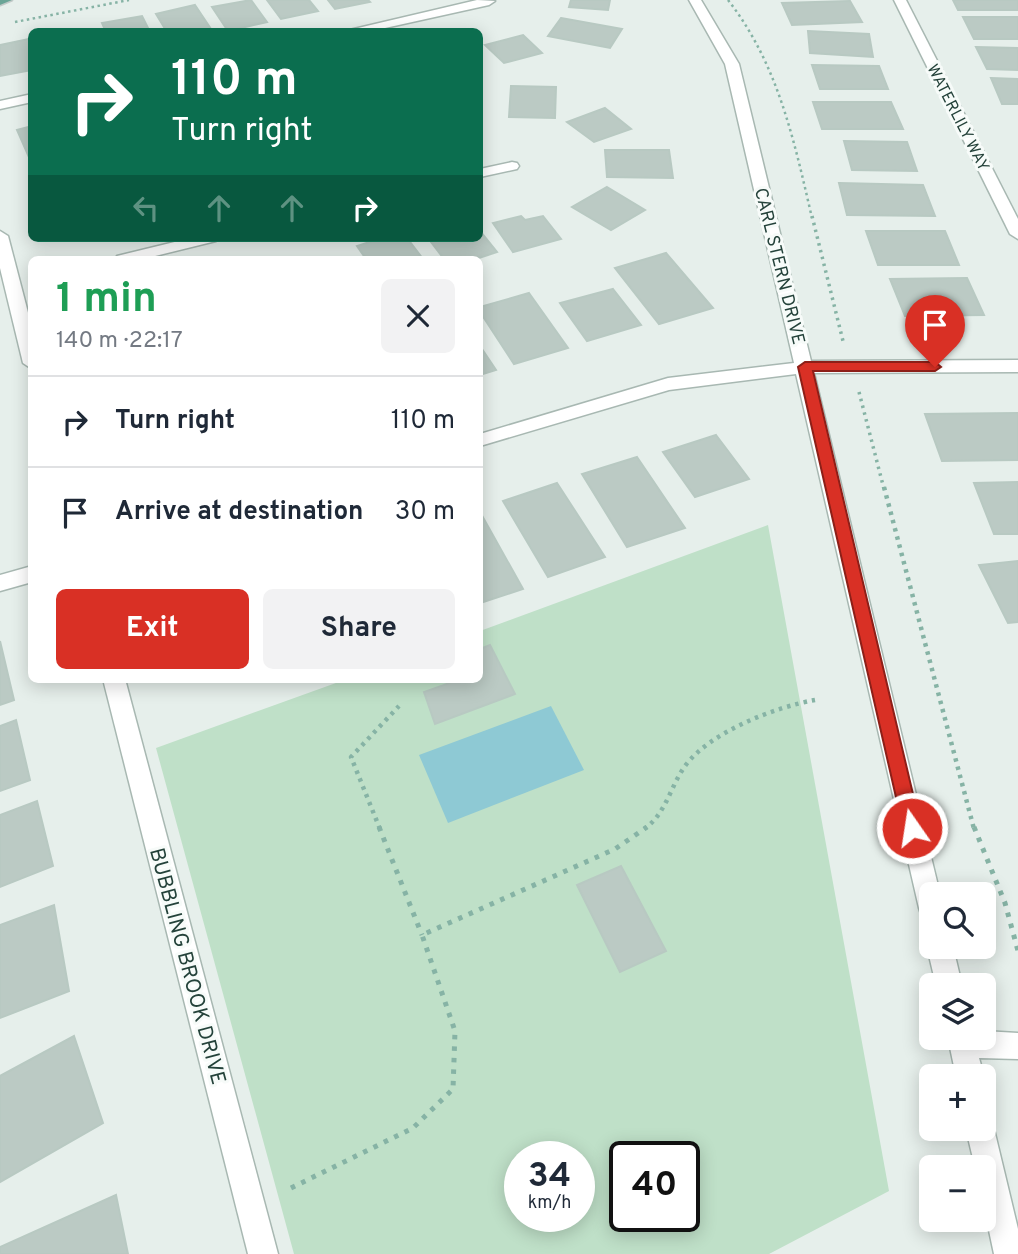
<!DOCTYPE html>
<html lang="en">
<head>
<meta charset="utf-8">
<style>
	body { margin:0; font-family:Overpass,sans-serif; background:#f2f2f3; color:#1f2937; height:100vh; display:flex; flex-direction:column; font-size:26px; white-space:nowrap }
	* { box-sizing:border-box; margin:0 }
	p { font-size:23px; color:#747a83 }
	.icon { flex:none; width:38px; height:38px; fill:none; stroke:currentColor; stroke-width:2; stroke-linecap:round; stroke-linejoin:round }
	.map { position:relative; flex:1; overflow:hidden }
	.panel { position:absolute; left:28px; top:256px; width:455px; height:427px; display:flex; flex-direction:column; background:#fff; border-radius:10px; box-shadow:0 4px 18px #0003 }
	.panel>* { flex:none }
	.hud { position:absolute; left:28px; top:28px; width:455px; height:214px; border-radius:10px; box-shadow:0 4px 18px #0003; background:#0b6e4f; color:#fff; overflow:hidden }
	.buttons { position:absolute; left:919px; top:882px; display:grid; gap:14px }
	.buttons a { display:grid; place-items:center; width:77px; height:77px; border-radius:10px; background:#fff; box-shadow:0 4px 18px #0003; font-size:35px }
	.speed { position:absolute; left:504px; top:1141px; display:flex; gap:14px; font-size:35px; font-weight:700; text-align:center }
	.speed>* { display:grid; place-content:center; width:91px; height:91px; border-radius:50%; background:#fff; box-shadow:0 4px 18px #0003; line-height:1 }
	.speed small { font-size:18px; font-weight:400 }
	.speed .limit { border:4px solid #111; border-radius:10px; background:#fff; color:#111 }
	.pin { position:absolute; display:grid; place-items:center; width:60px; height:60px; color:#fff; margin:-72px -30px; border-radius:50% 50% 50% 0; rotate:-45deg; box-shadow:0 0 7px #0007 }
	.pin .icon { rotate:45deg }
	.me { position:absolute; width:77px; margin:-38px; rotate:347deg; stroke-linejoin:round; filter:drop-shadow(0 0 5px #0008) }
	.turn { display:flex; align-items:center; gap:24px; height:147px; padding:0 28px; font-size:32px }
	.turn .icon { width:91px; height:91px; stroke-width:2.5 }
	.turn b { display:block; font-size:49px; line-height:60px }
	.lanes { display:flex; align-items:center; height:66px; padding:0 28px; background:#0003; justify-content:center; gap:35px; direction:ltr }
	.lanes .off { opacity:.35 }
	.round { display:grid; place-items:center; flex:none; width:74px; height:74px; border-radius:10px; background:#f2f2f3 }
	.summary { display:flex; align-items:center; justify-content:space-between; height:119px; padding:0 28px }
	h1 { font-size:42px; font-weight:700; line-height:52px; color:#1e9e55 }
	.button { display:flex; gap:14px; margin-top:auto; padding:14px 28px }
	.button a { flex:1; height:80px; border-radius:10px; background:#d93025; color:#fff; font-size:28px; font-weight:700; line-height:80px; text-align:center }
	.button a+a { background:#f2f2f3; color:#1f2937 }
	ul { padding:0; list-style:none }
	li { display:flex; align-items:center; gap:21px; height:91px; padding:0 28px; border-top:2px solid #e0e1e3 }
	li div { flex:1 }
	li b { display:block; font-size:26px }
	li em { font-style:normal }
	.map>svg:first-child { display:block }
</style>
</head>
<body>
<div class="map">
<svg width="1018" height="1254" viewBox="0 0 1018 1254">
	<rect width="100%" height="100%" fill="#e6efeb"/>
	<!-- green -->
	<path fill="#bfe0c8" fill-rule="evenodd" d="M768,525L889,1191L769,1254H294L156,748L347,679H480V631ZM520,1157H579V1216H520ZM625,1157H684V1216H625Z"/>
	<!-- water -->
	<polygon fill="#8ec9d4" points="551,706 584,770 448,823 419,755"/>
	<!-- building -->
	<g fill="#bbcac4" stroke="#b8c9c2" stroke-width="2">
		<polygon points="251,0 267,22 228,31 212,7"/>
		<polygon points="267,0 309,0 318,11 281,19"/>
		<polygon points="328,0 368,0 370,2 335,9"/>
		<polygon points="571,0 610,0 608,10 569,7"/>
		<polygon points="953,0 1018,0 1018,10 958,10"/>
		<polygon points="850,1 862,22 792,25 782,3"/>
		<polygon points="195,5 213,32 167,32 156,14"/>
		<polygon points="142,16 150,32 106,32 102,23"/>
		<polygon points="963,17 1018,17 1018,39 974,39"/>
		<polygon points="561,18 622,29 610,48 548,36"/>
		<polygon points="808,31 869,34 873,57 810,53"/>
		<polygon points="523,35 542,53 504,63 485,45"/>
		<polygon points="29,39 32,70 0,76 0,45"/>
		<polygon points="976,47 1018,48 1018,70 987,69"/>
		<polygon points="812,65 879,66 888,89 820,89"/>
		<polygon points="991,78 1018,79 1018,104 1002,104"/>
		<polygon points="511,86 556,87 555,118 509,117"/>
		<polygon points="813,102 891,102 903,129 822,129"/>
		<polygon points="605,108 631,129 594,142 567,122"/>
		<polygon points="32,126 32,164 17,130"/>
		<polygon points="844,141 907,142 917,171 852,170"/>
		<polygon points="605,150 669,150 673,178 607,177"/>
		<polygon points="839,183 923,185 935,216 847,215"/>
		<polygon points="607,187 645,210 611,230 572,207"/>
		<polygon points="521,216 525,220 543,216 561,239 513,252 493,223"/>
		<polygon points="480,231 497,252 476,259 444,259 428,238 480,238"/>
		<polygon points="866,231 945,231 959,265 878,265"/>
		<polygon points="382,238 407,238 423,259 366,259 357,246"/>
		<polygon points="666,253 713,308 659,324 615,268"/>
		<polygon points="967,278 984,315 905,316 890,279"/>
		<polygon points="613,289 641,325 587,341 560,303"/>
		<polygon points="529,293 568,348 514,364 480,312 480,307"/>
		<polygon points="480,346 496,370 480,375"/>
		<polygon points="1018,413 1018,460 942,461 925,414"/>
		<polygon points="716,435 749,479 695,497 663,452"/>
		<polygon points="637,457 685,528 627,547 582,474"/>
		<polygon points="1018,482 1018,534 994,534 974,483"/>
		<polygon points="557,483 605,557 548,577 503,501"/>
		<polygon points="480,512 523,589 480,603"/>
		<polygon points="1018,561 1018,622 1008,623 979,565"/>
		<polygon points="0,641 14,700 0,705"/>
		<polygon points="490,645 515,694 435,724 424,692 461,679 480,679 480,649"/>
		<polygon points="16,720 30,780 0,791 0,726"/>
		<polygon points="37,801 53,866 0,887 0,815"/>
		<polygon points="621,866 666,951 620,972 577,885"/>
		<polygon points="54,905 69,991 0,1018 0,925"/>
		<polygon points="74,1036 103,1123 0,1182 0,1076"/>
		<polygon points="116,1195 128,1254 0,1254 0,1247"/>
	</g>
	<g fill="none" stroke-linecap="round" stroke-linejoin="round">
		<defs>
			<g id="minor">
				<polygon points="477,0 495,1 489,5 367,32 341,32"/>
				<polygon points="689,0 701,0 739,64 811,361 1018,360 1018,372 814,373 940,894 931,894 931,920 922,917 919,908 796,374 669,390 480,446 480,434 668,378 794,363 725,64"/>
				<polygon points="894,0 906,0 1018,219 1018,239 1010,234"/>
				<polygon points="32,94 32,102 0,109 0,101"/>
				<polygon points="512,162 517,163 519,166 517,169 480,177 480,169"/>
				<polygon points="0,231 8,236 32,328 32,369 23,363 0,268"/>
				<polygon points="191,238 219,238 216,241 143,259 115,259 117,256"/>
				<polygon points="32,566 32,582 0,591 0,575"/>
				<polygon points="103,679 125,679 278,1254 248,1254"/>
				<polygon points="931,938 931,947 953,947 962,985 936,985 927,947"/>
				<polygon points="984,1031 1018,1033 1018,1059 979,1058 984,1076 956,1076 948,1038 984,1038"/>
				<polygon points="984,1116 990,1119 994,1129 1018,1229 1018,1254 994,1254 984,1207 984,1167 975,1167 966,1129 984,1129"/>
			</g>
			<polygon id="major" points="0,0 12,0 0,5"/>
		</defs>
		<!-- minor casing -->
		<use href="#minor" stroke="#a8b8b2" stroke-width="3"/>
		<!-- major casing -->
		<use href="#major" stroke="#c2cac8" stroke-width="3"/>
		<!-- path-far3 -->
		<g stroke="#86b3a5" stroke-width="2.5" stroke-dasharray="2.5 3.5" stroke-linecap="butt">
			<path d="M728,0C778,64 794,140 812,218"/>
			<polyline points="15,22 129,0"/>
		</g>
		<!-- path-far2 -->
		<g stroke="#86b3a5" stroke-width="3.5" stroke-dasharray="2.5 4.5" stroke-linecap="butt">
			<polyline points="812,216 843,341"/>
			<polyline points="859,392 884,489"/>
		</g>
		<!-- path-far1 -->
		<g stroke="#86b3a5" stroke-width="4.5" stroke-dasharray="3.5 5" stroke-linecap="butt">
			<polyline points="884,487 974,829"/>
			<polyline points="380,829 351,757 399,706"/>
			<path d="M644,829C666,814 670,787 685,766C710,732 775,707 815,700"/>
		</g>
		<!-- path -->
		<g stroke="#86b3a5" stroke-width="5" stroke-dasharray="4.5 7" stroke-linecap="butt">
			<polyline points="379,827 422,935"/>
			<polyline points="974,827 1005,903 1018,951"/>
			<polyline points="291,1188 413,1128 453,1089 455,1031 422,935 615,849 647,827"/>
		</g>
		<!-- minor -->
		<use href="#minor" fill="#fff" fill-rule="evenodd"/>
		<!-- major -->
		<use href="#major" fill="#6aa596" fill-rule="evenodd"/>
	</g>
	<!-- route -->
	<polygon fill="#d93025" stroke="#8d1f18" stroke-width="2" points="805,362 935,362 941,367 935,371 813,371 921,828 919,834 912,836 906,834 903,828 798,367"/>
	<g text-anchor="middle" stroke-width="6" stroke-linejoin="round" paint-order="stroke">
		<!-- far-street labels -->
		<g font-size="16" fill="#24423a" stroke="#f7fbf9">
			<text transform="translate(959 117) rotate(63)" y="6">WATERLILY WAY</text>
		</g>
		<!-- street labels -->
		<g font-size="18" fill="#24423a" stroke="#f7fbf9">
			<text transform="translate(780 266) rotate(76)" y="6">CARL STERN DRIVE</text>
		</g>
		<!-- near-street labels -->
		<g font-size="21" fill="#24423a" stroke="#f7fbf9">
			<text transform="translate(188 966) rotate(75)" y="7">BUBBLING BROOK DRIVE</text>
		</g>
	</g>
</svg>
<div class="buttons">
<a><svg class="icon" aria-label="search" viewBox="0 0 24 24"><circle cx="10" cy="10" r="6"/><path d="M15 15l6 6"/></svg></a>
<a><svg class="icon" aria-label="layers" viewBox="0 0 24 24"><path d="M12 4l9 5-9 5-9-5zM3 14l9 5 9-5"/></svg></a>
<a>+</a>
<a>−</a>
</div>
<div class="speed"><div>34<small>km/h</small></div><div class="limit">40</div></div>
<div class="pin" style="left:935px;top:367px;background:#d93025"><svg class="icon" aria-label="arrive" viewBox="0 0 24 24"><path d="M6 21V4h12l-3 4 3 4H6"/></svg></div>
<svg class="me" style="left:912px;top:828px" viewBox="-20 -20 40 40"><circle r="17" fill="#d93025" stroke="#fff" stroke-width="3"/><path d="M0-11L8 9 0 5-8 9z" fill="#fff"/></svg>
<div class="hud">
<div class="turn"><svg class="icon" aria-label="right" viewBox="0 0 24 24"><path d="M7 20v-9h11M14 6l5 5-5 5"/></svg><div><b>110 m</b>Turn right</div></div>
<div class="lanes"><svg class="icon off" aria-label="left" viewBox="0 0 24 24"><path d="M17 20v-9H6M10 6l-5 5 5 5"/></svg><svg class="icon off" aria-label="ahead" viewBox="0 0 24 24"><path d="M12 20V5M6 11l6-6 6 6"/></svg><svg class="icon off" aria-label="ahead" viewBox="0 0 24 24"><path d="M12 20V5M6 11l6-6 6 6"/></svg><svg class="icon" aria-label="right" viewBox="0 0 24 24"><path d="M7 20v-9h11M14 6l5 5-5 5"/></svg></div>
</div>
<section class="panel">
<div class="summary"><div><h1>1 min</h1><p>140 m · 22:17</p></div><a class="round"><svg class="icon" aria-label="close" viewBox="0 0 24 24"><path d="M6 6l12 12M18 6L6 18"/></svg></a></div>
<ul>
<li><svg class="icon" aria-label="right" viewBox="0 0 24 24"><path d="M7 20v-9h11M14 6l5 5-5 5"/></svg><div><b>Turn right</b></div><em>110 m</em></li>
<li><svg class="icon" aria-label="arrive" viewBox="0 0 24 24"><path d="M6 21V4h12l-3 4 3 4H6"/></svg><div><b>Arrive at destination</b></div><em>30 m</em></li>
</ul>
<div class="button"><a>Exit</a><a>Share</a></div>
</section>
</div>
</body>
</html>
